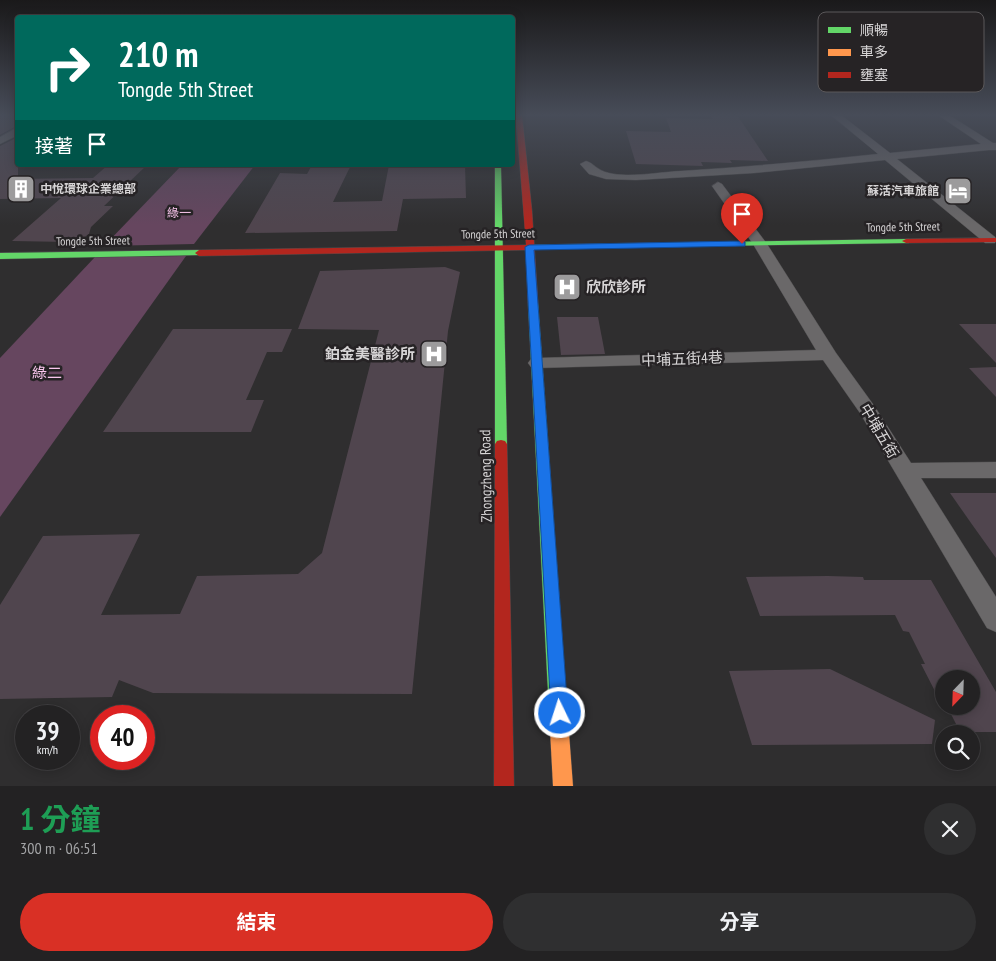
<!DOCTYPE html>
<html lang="zh-TW">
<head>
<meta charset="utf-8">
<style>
	body { margin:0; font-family:"PT Sans Narrow","Noto Sans TC",sans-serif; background:#2f2f30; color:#f1f3f6; height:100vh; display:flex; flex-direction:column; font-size:19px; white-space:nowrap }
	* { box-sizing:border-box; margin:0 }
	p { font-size:16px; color:#a3a4a6 }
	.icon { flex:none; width:28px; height:28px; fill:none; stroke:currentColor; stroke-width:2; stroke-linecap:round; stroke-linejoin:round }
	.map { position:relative; height:786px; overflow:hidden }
	.details { display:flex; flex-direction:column; background:#232223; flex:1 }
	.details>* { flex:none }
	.top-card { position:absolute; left:15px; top:15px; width:500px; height:152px; border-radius:5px; box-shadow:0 2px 12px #0003,0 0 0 1px #403f41; background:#00695c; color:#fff; overflow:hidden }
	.needle { width:32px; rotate:203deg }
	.fabs { position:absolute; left:935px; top:670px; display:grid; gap:10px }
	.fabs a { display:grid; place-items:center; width:45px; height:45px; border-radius:50%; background:#232223; box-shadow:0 2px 12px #0003,0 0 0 1px #403f41; font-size:25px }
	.speed { position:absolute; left:15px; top:705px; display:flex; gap:10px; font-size:25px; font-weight:700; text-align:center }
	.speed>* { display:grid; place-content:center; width:65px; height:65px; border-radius:50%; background:#232223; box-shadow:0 2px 12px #0003,0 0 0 1px #403f41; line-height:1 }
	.speed small { font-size:12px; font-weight:400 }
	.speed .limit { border:8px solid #d22; background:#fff; color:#111 }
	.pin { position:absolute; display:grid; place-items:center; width:42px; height:42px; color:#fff; margin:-51px -21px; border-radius:50% 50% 50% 0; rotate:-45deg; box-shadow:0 0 5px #0007 }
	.pin .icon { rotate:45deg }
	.me { position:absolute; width:55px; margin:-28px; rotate:356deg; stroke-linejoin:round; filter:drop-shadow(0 0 4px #0008) }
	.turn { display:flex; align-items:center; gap:18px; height:105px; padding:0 20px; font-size:22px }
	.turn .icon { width:65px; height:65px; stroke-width:2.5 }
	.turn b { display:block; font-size:35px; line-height:42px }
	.then { display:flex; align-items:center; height:48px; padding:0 20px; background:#0003; gap:10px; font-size:19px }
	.round { display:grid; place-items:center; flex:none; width:52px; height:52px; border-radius:26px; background:#2f2f30 }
	.head { display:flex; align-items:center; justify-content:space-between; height:85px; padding:0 20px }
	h1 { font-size:30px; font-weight:700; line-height:38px; color:#1e9e55 }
	.cta { display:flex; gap:10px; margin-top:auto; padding:10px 20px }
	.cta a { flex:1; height:58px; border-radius:30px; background:#d93025; color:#fff; font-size:20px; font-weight:700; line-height:58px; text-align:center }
	.cta a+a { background:#2f2f30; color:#f1f3f6 }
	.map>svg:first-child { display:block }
</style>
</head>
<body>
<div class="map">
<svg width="996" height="786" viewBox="0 0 996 786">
	<rect width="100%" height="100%" fill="#2f2e2f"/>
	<!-- green -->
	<g fill="#66465f">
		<polygon points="182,165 255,165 194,244 104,246"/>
		<polygon points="186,256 0,517 0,358 95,257"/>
	</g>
	<!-- building -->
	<g fill="#50454e">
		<polygon points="0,115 18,115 18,125 0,135"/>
		<polygon points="710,115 737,115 768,161 730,160 732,163 701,162 703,166 636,164 626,131 671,132 666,118 713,119"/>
		<polygon points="18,137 18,176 13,179 93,178 108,165 147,165 104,206 113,206 91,227 89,234 83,238 68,242 12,241 61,198 0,199 0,146"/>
		<polygon points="312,165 351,165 333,202 382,201 389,165 465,165 466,198 403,199 397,231 245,233 280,173 307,174"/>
		<polygon points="445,267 460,272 448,331 412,694 153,693 119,680 112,697 0,699 0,605 43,536 140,534 101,615 180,614 197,576 298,574 322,553 379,330 298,329 320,271"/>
		<polygon points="557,317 598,317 605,354 561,355"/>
		<polygon points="959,324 996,324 996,363"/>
		<polygon points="173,329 292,329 282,352 267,352 246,400 264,400 251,432 103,432"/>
		<polygon points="996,367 996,397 969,368"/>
		<polygon points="950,493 996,493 996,558 971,523"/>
		<polygon points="828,576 863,577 864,580 931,580 996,692 996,732 960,732 947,706 971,706 971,679 944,679 944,700 940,692 939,699 921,664 925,664 909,632 903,631 895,615 760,616 746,577"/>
		<polygon points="830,669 935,720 932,744 752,745 729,671"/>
	</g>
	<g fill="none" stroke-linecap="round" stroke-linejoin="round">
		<defs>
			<g id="street">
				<path d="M831,115H841L890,153L981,144L938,115H949L993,143H996V150H989L897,159L995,237V243H985L885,160L754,173L636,180L606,179L589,174L580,164L586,161C594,163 596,170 609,173C629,178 659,172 681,171C747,167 812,161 878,154Z"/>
				<polygon points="18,127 18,135 0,144 0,137"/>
				<polygon points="718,182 722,184 767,244 836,353 875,407 911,463 996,462 996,478 921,478 996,597 996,632 987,628 860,413 823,360 537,368 531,367 528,363 531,359 537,358 816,350 753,244 712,186"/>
			</g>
			<g id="fast">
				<polygon points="495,165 501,165 507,444 505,447 497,447 495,444"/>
				<polygon points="906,239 909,239 909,243 529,249 525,247 529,245"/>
				<polygon points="199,250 203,253 202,255 0,259 0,253"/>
				<polygon points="533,300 538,303 566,693 563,699 557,701 551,699 548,693 528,303"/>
			</g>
			<polygon id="slow" points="557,685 563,687 566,693 573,786 553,786 548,693 551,687"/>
			<g id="jam">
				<polygon points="516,115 522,115 532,211 538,303 536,305 530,305 528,303 526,250 199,256 195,253 199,250 526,245"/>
				<polygon points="996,238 996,242 906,243 902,241 906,239"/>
				<polygon points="501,440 505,441 507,444 514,786 494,786 495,444 497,441"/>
			</g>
		</defs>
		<!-- street casing -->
		<use href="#street" stroke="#4a494a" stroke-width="1"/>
		<!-- fast casing -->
		<use href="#fast" stroke="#4a494a" stroke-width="1"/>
		<!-- slow casing -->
		<use href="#slow" stroke="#4a494a" stroke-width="1"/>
		<!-- jam casing -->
		<use href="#jam" stroke="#4a494a" stroke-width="1"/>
		<!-- street -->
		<use href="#street" fill="#6a6869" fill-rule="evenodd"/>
		<!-- fast -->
		<use href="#fast" fill="#63d668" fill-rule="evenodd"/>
		<!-- slow -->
		<use href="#slow" fill="#ff974d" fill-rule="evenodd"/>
		<!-- jam -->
		<use href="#jam" fill="#b3261e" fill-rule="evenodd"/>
	</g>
	<!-- sky -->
	<linearGradient id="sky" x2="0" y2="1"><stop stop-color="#1a191a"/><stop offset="0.51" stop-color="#474c58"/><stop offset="1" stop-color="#474c58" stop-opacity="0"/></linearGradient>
	<rect width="996" height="225" fill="url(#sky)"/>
	<!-- route -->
	<polygon fill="#1a73e8" stroke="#114b97" points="742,241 745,242 745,246 534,250 568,713 566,720 560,722 553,720 551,713 525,247 529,245"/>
	<!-- icons -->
	<defs>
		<symbol id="building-square" viewBox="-11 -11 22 22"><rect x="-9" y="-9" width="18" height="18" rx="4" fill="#9c9b9c" stroke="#262325"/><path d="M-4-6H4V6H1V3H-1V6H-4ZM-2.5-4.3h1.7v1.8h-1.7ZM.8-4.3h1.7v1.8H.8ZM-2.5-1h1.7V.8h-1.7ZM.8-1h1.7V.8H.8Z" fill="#fff"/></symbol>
		<symbol id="hotel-square" viewBox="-11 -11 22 22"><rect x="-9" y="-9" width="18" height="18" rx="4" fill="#9c9b9c" stroke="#262325"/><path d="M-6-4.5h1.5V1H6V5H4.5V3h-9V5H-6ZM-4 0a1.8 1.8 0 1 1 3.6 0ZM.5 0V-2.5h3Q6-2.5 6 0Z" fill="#fff"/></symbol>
		<symbol id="hospital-square" viewBox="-11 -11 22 22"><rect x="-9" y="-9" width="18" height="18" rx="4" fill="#9c9b9c" stroke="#262325"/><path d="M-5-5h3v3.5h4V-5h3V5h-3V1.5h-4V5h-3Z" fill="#fff"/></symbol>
	</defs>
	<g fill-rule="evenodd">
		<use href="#building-square" x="5" y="173" width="32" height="32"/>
		<use href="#hotel-square" x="942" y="175" width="32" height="32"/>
		<use href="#hospital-square" x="551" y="271" width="32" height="32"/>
		<use href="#hospital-square" x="418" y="338" width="32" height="32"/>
	</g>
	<g text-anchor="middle" stroke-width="5" stroke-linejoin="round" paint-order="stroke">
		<!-- far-poi labels -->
		<g font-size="12" font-weight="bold" fill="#d7d5d6" stroke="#262325" text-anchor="start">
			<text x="40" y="193">中悅環球企業總部</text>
			<text x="939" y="195" text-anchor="end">蘇活汽車旅館</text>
		</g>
		<!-- far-park labels -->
		<g font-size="12" fill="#f9c6ed" stroke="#262325">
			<text x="179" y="217">綠一</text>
		</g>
		<!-- far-street labels -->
		<g font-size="12" fill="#d7d5d6" stroke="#262325">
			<text transform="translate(903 227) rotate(-1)" y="4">Tongde 5th Street</text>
			<text transform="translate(498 234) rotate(-1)" y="4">Tongde 5th Street</text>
			<text transform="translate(93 241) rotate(-1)" y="4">Tongde 5th Street</text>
		</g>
		<!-- poi labels -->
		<g font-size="15" font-weight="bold" fill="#d7d5d6" stroke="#262325" text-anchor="start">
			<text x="586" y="292">欣欣診所</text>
			<text x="415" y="359" text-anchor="end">鉑金美醫診所</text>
		</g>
		<!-- street labels -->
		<g font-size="15" fill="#d7d5d6" stroke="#262325">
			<text transform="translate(682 359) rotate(-2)" y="5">中埔五街4巷</text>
			<text transform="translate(879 431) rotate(59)" y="5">中埔五街</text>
			<text transform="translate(486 476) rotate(-91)" y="5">Zhongzheng Road</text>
		</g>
		<!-- park labels -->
		<g font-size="15" fill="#f9c6ed" stroke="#262325">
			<text x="47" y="378">綠二</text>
		</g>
	</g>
	<!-- legend -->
	<rect x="818" y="12" width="166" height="80" rx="8" fill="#262325" stroke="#5b585a" stroke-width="1"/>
	<rect x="828" y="27" width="23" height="6" fill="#63d668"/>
	<rect x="828" y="49" width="23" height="7" fill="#ff974d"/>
	<rect x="828" y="72" width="23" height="6" fill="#b3261e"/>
	<g font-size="14" fill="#d7d5d6">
		<text x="860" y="35">順暢</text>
		<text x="860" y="57">車多</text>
		<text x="860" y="80">壅塞</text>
	</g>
</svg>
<div class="fabs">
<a><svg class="needle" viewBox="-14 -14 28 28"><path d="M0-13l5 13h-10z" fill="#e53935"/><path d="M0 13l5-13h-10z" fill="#a3a4a6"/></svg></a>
<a><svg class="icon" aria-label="search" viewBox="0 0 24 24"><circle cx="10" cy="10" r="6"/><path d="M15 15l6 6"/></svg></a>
</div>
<div class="speed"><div>39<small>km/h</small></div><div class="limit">40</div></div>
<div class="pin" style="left:742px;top:244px;background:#d93025"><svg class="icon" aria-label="arrive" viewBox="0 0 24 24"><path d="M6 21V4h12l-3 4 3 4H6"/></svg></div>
<svg class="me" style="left:560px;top:713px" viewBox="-20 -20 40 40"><circle r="17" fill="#1a73e8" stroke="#fff" stroke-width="3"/><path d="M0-11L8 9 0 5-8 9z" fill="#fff"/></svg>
<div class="top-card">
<div class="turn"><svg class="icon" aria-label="right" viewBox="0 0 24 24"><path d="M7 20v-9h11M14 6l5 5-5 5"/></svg><div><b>210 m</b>Tongde 5th Street</div></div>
<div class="then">接著<svg class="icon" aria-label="arrive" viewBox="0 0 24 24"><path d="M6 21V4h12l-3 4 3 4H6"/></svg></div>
</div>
</div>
<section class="details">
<div class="head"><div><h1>1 分鐘</h1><p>300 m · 06:51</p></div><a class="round"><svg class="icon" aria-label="close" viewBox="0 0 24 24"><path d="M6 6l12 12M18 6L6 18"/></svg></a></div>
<div class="cta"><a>結束</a><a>分享</a></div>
</section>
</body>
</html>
